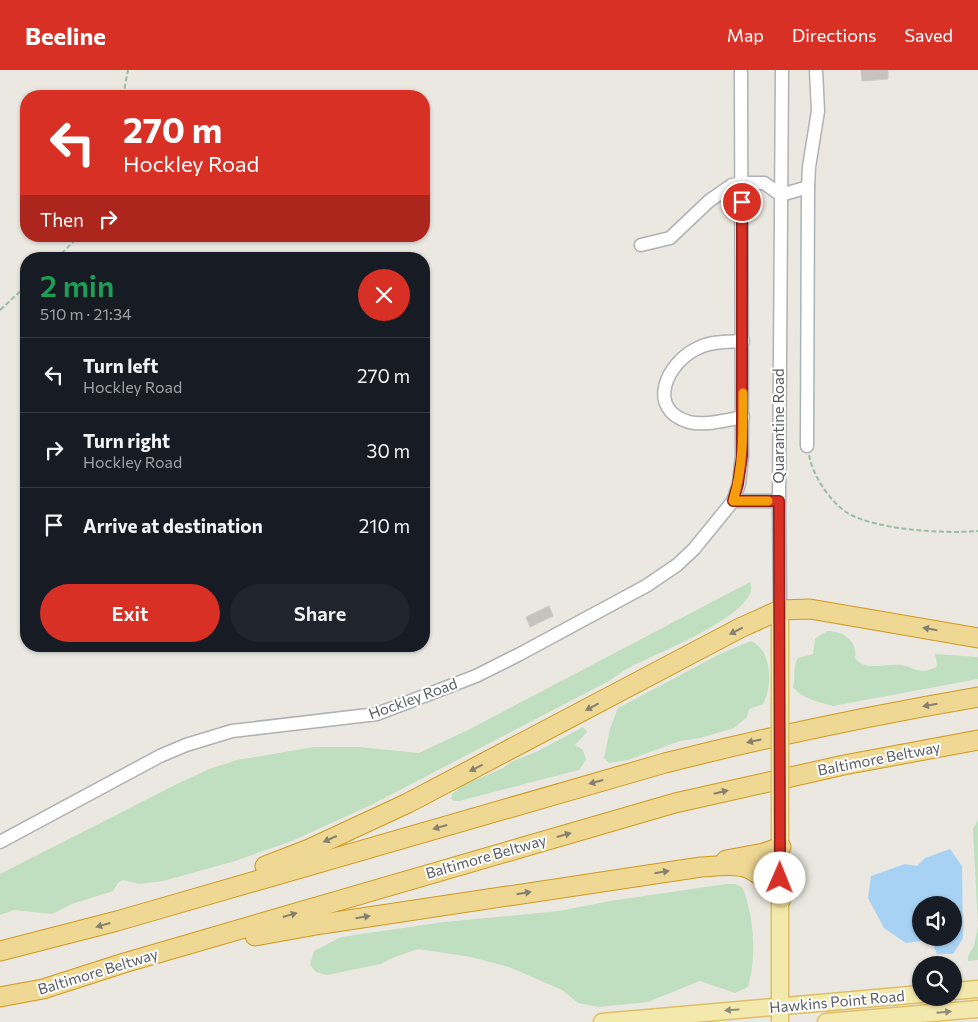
<!DOCTYPE html>
<html lang="en">
<head>
<meta charset="utf-8">
<style>
	body { margin:0; font-family:Commissioner,sans-serif; background:#20242c; color:#f1f3f6; height:100vh; display:flex; flex-direction:column; font-size:19px; white-space:nowrap }
	* { box-sizing:border-box; margin:0 }
	p { font-size:16px; color:#9ea1a6 }
	.icon { flex:none; width:28px; height:28px; fill:none; stroke:currentColor; stroke-width:2; stroke-linecap:round; stroke-linejoin:round }
	.map { position:relative; flex:1; overflow:hidden }
	.drawer { position:absolute; left:20px; top:182px; width:410px; height:400px; display:flex; flex-direction:column; background:#171b24; border-radius:20px; box-shadow:0 1px 4px #0004 }
	.drawer>* { flex:none }
	.guide { position:absolute; left:20px; top:20px; width:410px; height:152px; border-radius:20px; box-shadow:0 1px 4px #0004; background:#d93025; color:#fff; overflow:hidden }
	.buttons { position:absolute; left:912px; top:826px; display:grid; gap:10px }
	.buttons a { display:grid; place-items:center; width:50px; height:50px; border-radius:50%; background:#171b24; box-shadow:0 1px 4px #0004; font-size:25px }
	.pin { position:absolute; display:grid; place-items:center; width:42px; height:42px; color:#fff; margin:-21px; border:2px solid #fff; border-radius:50%; box-shadow:0 1px 5px #0007 }
	.me { position:absolute; width:55px; margin:-28px; rotate:1deg; stroke-linejoin:round; filter:drop-shadow(0 0 4px #0008) }
	.turn { display:flex; align-items:center; gap:18px; height:105px; padding:0 20px; font-size:22px }
	.turn .icon { width:65px; height:65px; stroke-width:2.5 }
	.turn b { display:block; font-size:35px; line-height:42px }
	.then { display:flex; align-items:center; height:48px; padding:0 20px; background:#0003; gap:10px; font-size:19px }
	.round { display:grid; place-items:center; flex:none; width:52px; height:52px; border-radius:26px; background:#20242c }
	.overview { display:flex; align-items:center; justify-content:space-between; height:85px; padding:0 20px }
	h1 { font-size:30px; font-weight:600; line-height:38px; color:#1e9e55 }
	.action { display:flex; gap:10px; margin-top:auto; padding:10px 20px }
	.action a { flex:1; height:58px; border-radius:30px; background:#d93025; color:#fff; font-size:20px; font-weight:600; line-height:58px; text-align:center }
	.action a+a { background:#20242c; color:#f1f3f6 }
	ul { padding:0; list-style:none }
	li { display:flex; align-items:center; gap:15px; height:75px; padding:0 20px; border-top:1px solid #363941 }
	li div { flex:1 }
	li b { display:block; font-size:19px }
	li em { font-style:normal }
	header { display:flex; align-items:center; gap:30px; box-sizing:border-box; height:70px; padding:0 25px; background:#d93025; color:#fff }
	header strong { font-size:24px }
	nav { display:flex; gap:28px; margin-inline-start:auto; font-size:18px }
	.map>svg:first-child { display:block }
</style>
</head>
<body>
<header>
<strong>Beeline</strong>
<nav><a>Map</a><a>Directions</a><a>Saved</a></nav>
</header>
<div class="map">
<svg width="978" height="952" viewBox="0 0 978 952">
	<rect width="100%" height="100%" fill="#eae8e1"/>
	<!-- green -->
	<g fill="#c0dfc0">
		<path d="M750,512C764,542 653,585 632,596C624,600 616,606 609,611L371,735L292,771L235,791L163,811L140,814L123,810L118,813L113,821L72,834L52,844L14,840L0,845V804L177,714L209,699L237,690L314,677H360L419,683L470,659Z"/>
		<path d="M827,561C843,561 858,571 855,588C865,602 886,593 901,595C915,597 920,606 936,597L937,594L935,584L978,587V609L833,636C819,632 802,629 793,617C796,606 792,598 798,588L813,584L815,569Z"/>
		<path d="M751,571C772,580 773,616 763,634L749,639L747,647L734,658L700,668L680,671L628,690L609,693L604,688L610,659L618,638L718,585Z"/>
		<polygon points="583,657 587,662 575,675 583,680 586,690 579,700 459,731 453,731 451,728 452,724 463,715 503,698 511,692 538,681"/>
		<polygon points="978,750 978,890 968,891 968,886 974,876 978,856 973,759"/>
		<path d="M726,814H736L743,818C754,849 757,886 748,917L735,923L700,911L648,932L599,937L578,933L562,920L509,897L471,887L418,879L392,888L381,894L327,905L316,902L310,895L314,881L341,867L444,852L559,841L610,831Z"/>
	</g>
	<!-- water -->
	<polygon fill="#a8d2f4" points="950,779 962,796 963,868 953,884 937,884 930,868 954,868 954,835 921,835 921,868 924,868 921,871 906,873 884,858 868,828 871,806 905,794 917,796 925,788"/>
	<!-- building -->
	<g fill="#c6c3be" stroke="#cecac0">
		<polygon points="861,0 888,0 888,9 862,11"/>
		<polygon points="549,536 553,546 530,557 526,547"/>
	</g>
	<g fill="none" stroke-linecap="round" stroke-linejoin="round">
		<defs>
			<g id="minor">
				<polyline points="641,175 670,168 709,131 732,115 742,113 764,113 781,125 808,117"/>
				<path d="M743,347C727,350 705,356 689,352C645,339 667,292 698,278C712,271 727,272 743,271"/>
				<polyline points="807,376 808,117 809,97 818,41 816,0"/>
				<polyline points="733,431 779,431"/>
				<polyline points="780,540 779,431 782,0"/>
				<polyline points="0,772 160,686 186,675 232,661 377,644 476,606 518,585 646,516 677,495 694,479 733,431 739,414 742,386 741,0"/>
			</g>
			<g id="major">
				<polyline points="780,628 780,540"/>
				<polyline points="780,740 780,952"/>
				<polyline points="954,921 978,919"/>
				<polyline points="602,952 921,924"/>
				<polyline points="826,952 978,939"/>
			</g>
			<g id="highway">
				<polyline points="726,790 764,783 781,777"/>
				<polyline points="265,796 309,779 408,733 740,558 780,540 810,539 978,568"/>
				<path d="M255,866L322,854L701,797C744,794 754,792 781,829"/>
				<path d="M0,881L117,851L665,693C768,667 873,645 978,627"/>
				<polyline points="0,927 43,919 124,893 675,733 844,695 978,670"/>
			</g>
		</defs>
		<!-- minor casing -->
		<use href="#minor" stroke="#aeb1b5" stroke-width="15"/>
		<!-- major casing -->
		<use href="#major" stroke="#dfbe65" stroke-width="19"/>
		<!-- highway casing -->
		<use href="#highway" stroke="#d0991b" stroke-width="21"/>
		<!-- path -->
		<g stroke="#99bda3" stroke-width="2" stroke-dasharray="5 2.5" stroke-linecap="butt">
			<polyline points="123,26 128,0"/>
			<polyline points="56,189 79,166"/>
			<polyline points="0,240 26,216"/>
			<path d="M809,385C813,406 829,430 846,442C873,460 946,464 978,461"/>
		</g>
		<!-- minor -->
		<use href="#minor" stroke="#fff" stroke-width="12"/>
		<!-- major -->
		<use href="#major" stroke="#f4e9ac" stroke-width="16"/>
		<!-- highway -->
		<use href="#highway" stroke="#efd893" stroke-width="19"/>
		<defs>
			<polyline id="major-bridge" points="780,628 780,740"/>
		</defs>
		<!-- major-bridge casing -->
		<use href="#major-bridge" stroke="#dfbe65" stroke-width="19" stroke-linecap="butt"/>
		<!-- major-bridge -->
		<use href="#major-bridge" stroke="#f4e9ac" stroke-width="16"/>
	</g>
	<!-- one-way arrows -->
	<defs><path id="oneway-solid" d="M-6-.8H1V-3.2L6.5 0L1 3.2V.8H-6Z" transform="scale(1.25)"/></defs>
	<g fill="#86816f">
		<use href="#oneway-solid" transform="translate(930 559) rotate(-170)"/>
		<use href="#oneway-solid" transform="translate(736 561) rotate(153)"/>
		<use href="#oneway-solid" transform="translate(930 635) rotate(170)"/>
		<use href="#oneway-solid" transform="translate(592 637) rotate(152)"/>
		<use href="#oneway-solid" transform="translate(754 671) rotate(168)"/>
		<use href="#oneway-solid" transform="translate(476 698) rotate(153)"/>
		<use href="#oneway-solid" transform="translate(596 712) rotate(165)"/>
		<use href="#oneway-solid" transform="translate(721 722) rotate(-13)"/>
		<use href="#oneway-solid" transform="translate(440 757) rotate(164)"/>
		<use href="#oneway-solid" transform="translate(564 765) rotate(-16)"/>
		<use href="#oneway-solid" transform="translate(330 769) rotate(156)"/>
		<use href="#oneway-solid" transform="translate(662 802) rotate(-9)"/>
		<use href="#oneway-solid" transform="translate(524 823) rotate(-9)"/>
		<use href="#oneway-solid" transform="translate(290 845) rotate(-16)"/>
		<use href="#oneway-solid" transform="translate(363 847) rotate(-9)"/>
		<use href="#oneway-solid" transform="translate(103 855) rotate(164)"/>
	</g>
	<g fill="#8f8d7b">
		<use href="#oneway-solid" transform="translate(732 940) rotate(176)"/>
		<use href="#oneway-solid" transform="translate(944 942) rotate(-5)"/>
	</g>
	<g fill="none" stroke-linecap="round" stroke-linejoin="round">
		<defs>
			<polyline id="route" points="742,132 742,386 738,414 733,431 779,431 780,808"/>
		</defs>
		<!-- route casing -->
		<use href="#route" stroke="#8d1f18" stroke-width="12"/>
		<!-- route -->
		<use href="#route" stroke="#d93025" stroke-width="9"/>
		<!-- slow -->
		<path stroke="#f59e0b" stroke-width="9" d="M743,323C743,359 744,395 733,431H768"/>
	</g>
	<g text-anchor="middle" stroke-width="4" stroke-linejoin="round" paint-order="stroke">
		<!-- street labels -->
		<g font-size="15" fill="#595c60" stroke="#fff">
			<text transform="translate(779 356) rotate(-90)" y="5">Quarantine Road</text>
			<text transform="translate(413 629) rotate(-20)" y="5">Hockley Road</text>
			<text transform="translate(879 689) rotate(-11)" y="5">Baltimore Beltway</text>
			<text transform="translate(486 787) rotate(-16)" y="5">Baltimore Beltway</text>
			<text transform="translate(98 902) rotate(-17)" y="5">Baltimore Beltway</text>
			<text transform="translate(837 932) rotate(-5)" y="5">Hawkins Point Road</text>
		</g>
	</g>
</svg>
<div class="buttons">
<a><svg class="icon" aria-label="sound" viewBox="0 0 24 24"><path d="M4 9h4l5-4v14l-5-4H4zM17 9q2 3 0 6"/></svg></a>
<a><svg class="icon" aria-label="search" viewBox="0 0 24 24"><circle cx="10" cy="10" r="6"/><path d="M15 15l6 6"/></svg></a>
</div>
<div class="pin" style="left:742px;top:132px;background:#d93025"><svg class="icon" aria-label="arrive" viewBox="0 0 24 24"><path d="M6 21V4h12l-3 4 3 4H6"/></svg></div>
<svg class="me" style="left:780px;top:808px" viewBox="-20 -20 40 40"><circle r="19" fill="#fff"/><path d="M0-13L10 11 0 6-10 11z" fill="#d93025"/></svg>
<div class="guide">
<div class="turn"><svg class="icon" aria-label="left" viewBox="0 0 24 24"><path d="M17 20v-9H6M10 6l-5 5 5 5"/></svg><div><b>270 m</b>Hockley Road</div></div>
<div class="then">Then<svg class="icon" aria-label="right" viewBox="0 0 24 24"><path d="M7 20v-9h11M14 6l5 5-5 5"/></svg></div>
</div>
<section class="drawer">
<div class="overview"><div><h1>2 min</h1><p>510 m · 21:34</p></div><a class="round" style="background:#d93025;color:#fff"><svg class="icon" aria-label="close" viewBox="0 0 24 24"><path d="M6 6l12 12M18 6L6 18"/></svg></a></div>
<ul>
<li><svg class="icon" aria-label="left" viewBox="0 0 24 24"><path d="M17 20v-9H6M10 6l-5 5 5 5"/></svg><div><b>Turn left</b><p>Hockley Road</p></div><em>270 m</em></li>
<li><svg class="icon" aria-label="right" viewBox="0 0 24 24"><path d="M7 20v-9h11M14 6l5 5-5 5"/></svg><div><b>Turn right</b><p>Hockley Road</p></div><em>30 m</em></li>
<li><svg class="icon" aria-label="arrive" viewBox="0 0 24 24"><path d="M6 21V4h12l-3 4 3 4H6"/></svg><div><b>Arrive at destination</b></div><em>210 m</em></li>
</ul>
<div class="action"><a>Exit</a><a>Share</a></div>
</section>
</div>
</body>
</html>
